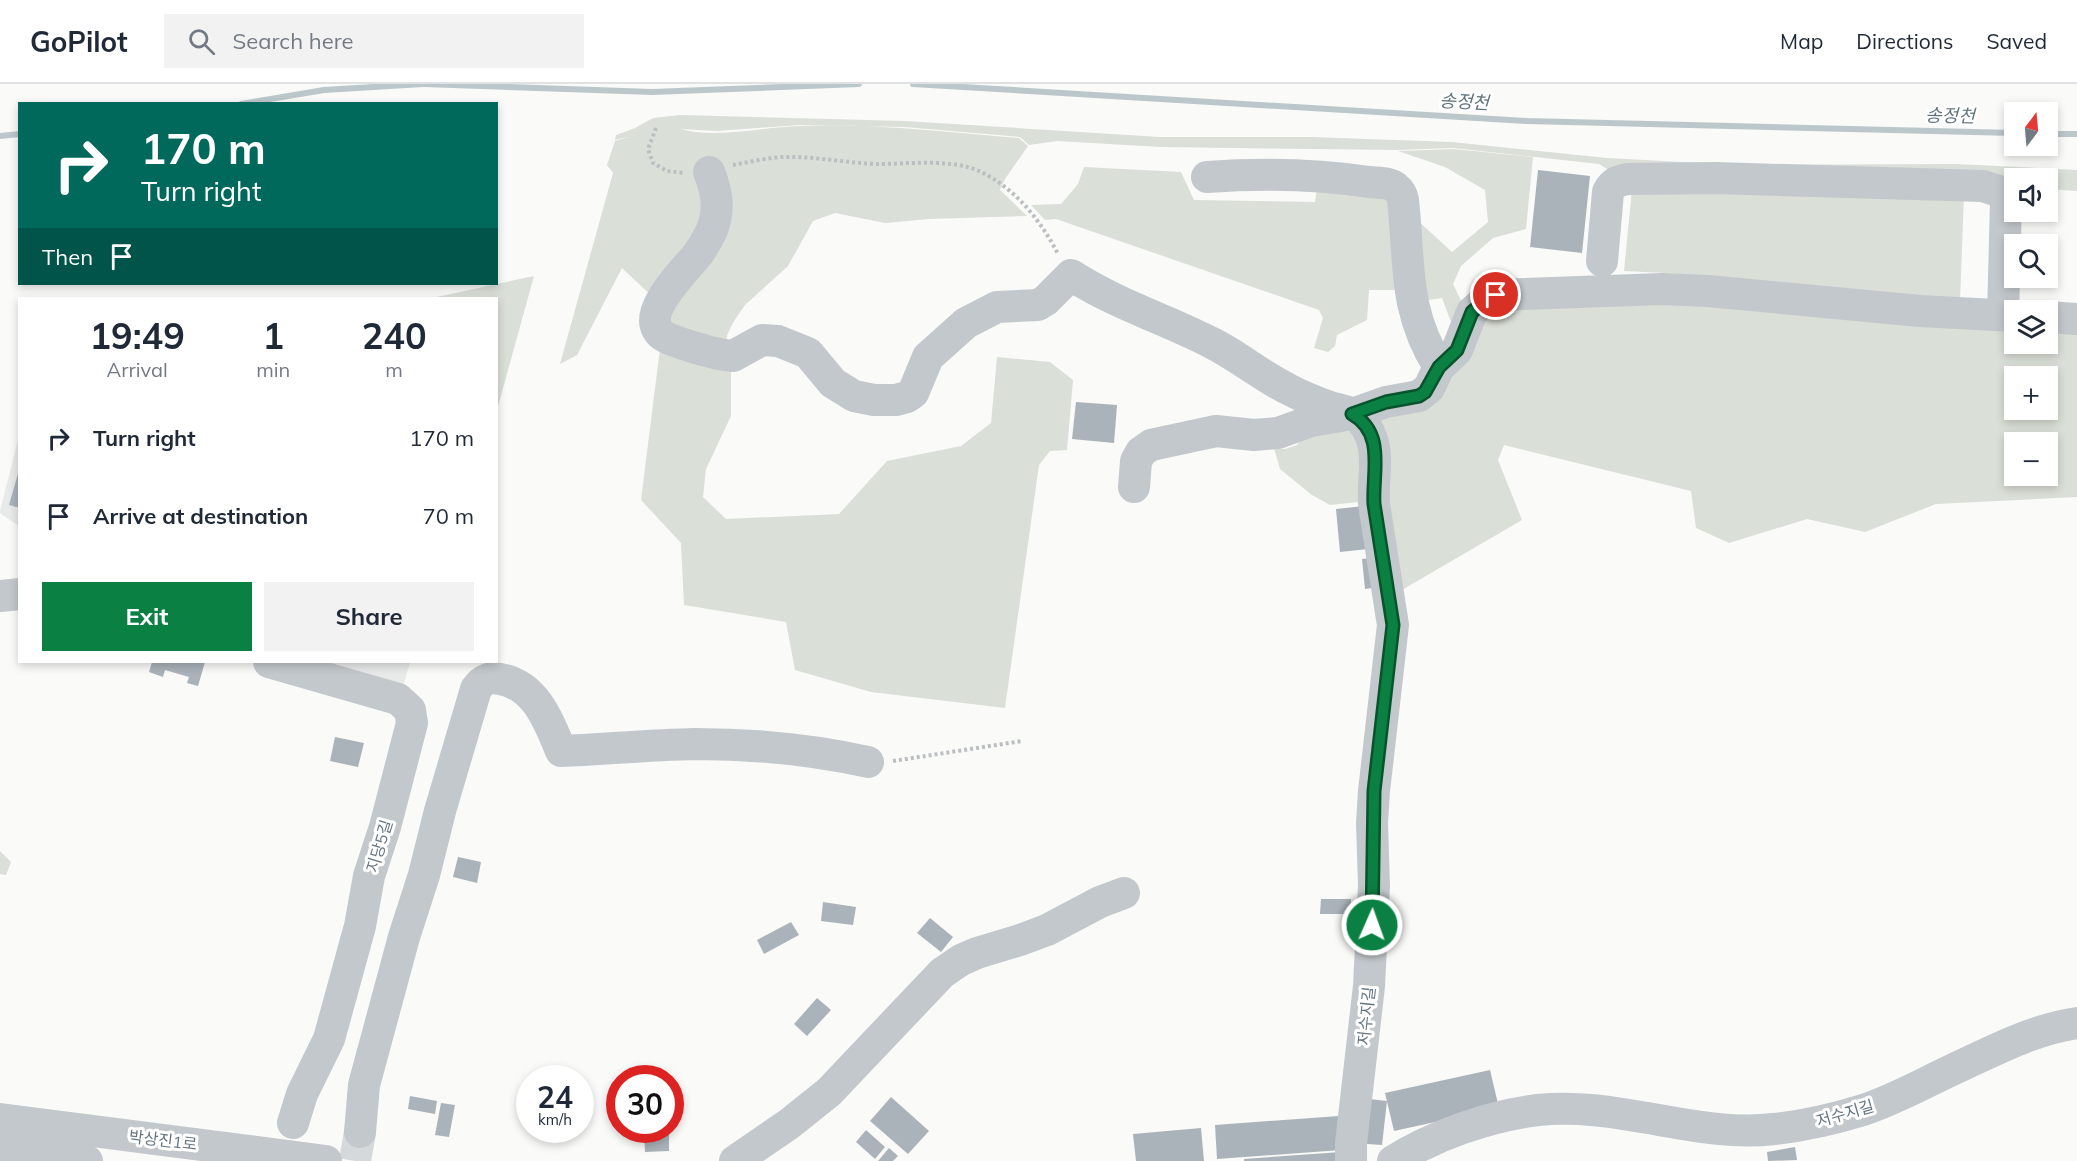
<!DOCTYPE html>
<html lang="en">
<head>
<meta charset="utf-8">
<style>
	body { margin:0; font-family:Mulish,"Noto Sans KR",sans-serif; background:#f2f2f3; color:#1f2937; height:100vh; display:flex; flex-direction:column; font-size:22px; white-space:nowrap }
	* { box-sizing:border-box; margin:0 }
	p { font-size:20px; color:#747a83 }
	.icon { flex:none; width:33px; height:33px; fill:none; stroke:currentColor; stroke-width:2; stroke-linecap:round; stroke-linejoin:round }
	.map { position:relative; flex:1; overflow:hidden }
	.details { position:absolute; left:18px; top:213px; width:480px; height:366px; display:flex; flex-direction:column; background:#fff; border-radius:0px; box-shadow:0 3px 9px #0003 }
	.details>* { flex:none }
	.top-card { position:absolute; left:18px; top:18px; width:480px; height:183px; border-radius:0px; box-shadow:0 3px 9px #0003; background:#00695c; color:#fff; overflow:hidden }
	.needle { width:39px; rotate:16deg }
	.fabs { position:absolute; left:2004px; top:18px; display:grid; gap:12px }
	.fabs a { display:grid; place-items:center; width:54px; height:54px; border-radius:0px; background:#fff; box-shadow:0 3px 9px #0003; font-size:30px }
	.speed { position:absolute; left:516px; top:981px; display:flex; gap:12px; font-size:30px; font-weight:700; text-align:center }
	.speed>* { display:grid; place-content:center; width:78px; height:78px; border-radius:50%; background:#fff; box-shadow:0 3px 9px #0003; line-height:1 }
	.speed small { font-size:15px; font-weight:400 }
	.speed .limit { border:9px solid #d22; background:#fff; color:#111 }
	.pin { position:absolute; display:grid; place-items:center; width:51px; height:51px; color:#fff; margin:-26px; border:3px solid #fff; border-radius:50%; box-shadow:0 2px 6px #0007 }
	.me { position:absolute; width:66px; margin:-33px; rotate:2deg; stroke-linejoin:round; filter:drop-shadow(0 0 4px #0008) }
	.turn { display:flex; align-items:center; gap:21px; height:126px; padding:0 24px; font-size:27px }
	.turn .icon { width:78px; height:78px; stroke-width:2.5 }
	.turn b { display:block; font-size:42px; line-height:51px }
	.then { display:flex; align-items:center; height:57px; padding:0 24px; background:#0003; gap:12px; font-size:22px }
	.eta { display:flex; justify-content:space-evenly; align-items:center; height:102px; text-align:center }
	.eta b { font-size:36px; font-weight:700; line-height:42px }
	.cta { display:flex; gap:12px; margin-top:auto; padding:12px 24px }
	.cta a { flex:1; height:69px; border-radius:0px; background:#0b8043; color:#fff; font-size:24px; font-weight:700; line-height:69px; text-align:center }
	.cta a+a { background:#f2f2f3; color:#1f2937 }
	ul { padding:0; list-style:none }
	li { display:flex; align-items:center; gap:18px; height:78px; padding:0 24px }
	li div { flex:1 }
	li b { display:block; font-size:22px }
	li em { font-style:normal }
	header { display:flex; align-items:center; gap:36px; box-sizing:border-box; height:84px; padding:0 30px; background:#fff; border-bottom:2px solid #e0e1e3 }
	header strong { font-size:28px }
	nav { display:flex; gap:33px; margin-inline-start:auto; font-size:21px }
	.search { width:420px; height:54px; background:#f2f2f3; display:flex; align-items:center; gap:15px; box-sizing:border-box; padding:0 21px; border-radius:0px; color:#747a83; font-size:22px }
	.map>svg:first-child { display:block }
</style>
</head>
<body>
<header>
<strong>GoPilot</strong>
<div class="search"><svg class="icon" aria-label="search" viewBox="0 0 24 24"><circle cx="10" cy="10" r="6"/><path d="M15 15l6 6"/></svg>Search here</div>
<nav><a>Map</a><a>Directions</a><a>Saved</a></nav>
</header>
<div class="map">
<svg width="2077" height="1077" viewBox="0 0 2077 1077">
	<rect width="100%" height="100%" fill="#fafaf8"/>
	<!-- built -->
	<g fill="#e8e9e9">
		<polygon points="19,352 19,442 0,429 0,427"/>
		<polygon points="303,578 410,578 402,606"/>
	</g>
	<!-- green -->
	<g fill="#dadfd7" fill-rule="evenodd">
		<path d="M680,31L905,37L1160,53H1311L1452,58L1607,74L1739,81L1956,80L2077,86V107L2048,105V94H2014V99L1986,94L1612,88L1599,80L1453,64L1397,66L1161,63L1057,57L1029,61L1020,53L905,43L799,41L717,47L681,45C711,55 764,43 799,42C872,39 946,48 1019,54L1028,62L1005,95L1000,106L1027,132L929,135L885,139L835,129L813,137L788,182L745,221L734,237L727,251L726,269L675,252L656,216L622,184L577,271L560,280L613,89L607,81L615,57L628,53L615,56L616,51L635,44L653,34Z"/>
		<polygon points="1453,65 1533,73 1526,145 1493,154 1461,182 1453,200 1464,223 1457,238 1451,238 1442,214 1422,217 1415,134 1452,168 1488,138 1485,106 1445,83 1398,67"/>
		<polygon points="1084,83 1181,88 1194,116 1315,118 1318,96 1387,104 1398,206 1369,206 1367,236 1337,251 1335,262 1328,268 1314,264 1323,234 1319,226 1056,135 1045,136 1031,121 1061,120 1078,100"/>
		<polygon points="1632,105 1964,111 1960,217 1665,189 1624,187"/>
		<polygon points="534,192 497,326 496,214 432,214"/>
		<path d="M1711,217L2014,241V260H2048V243L2077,245V413L1936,420L1865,448L1807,435L1729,459L1696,444L1691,407L1504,361L1498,376L1522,436L1395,510L1369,328L1387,322L1480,234L1500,226ZM2014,292H2048V326H2014ZM2014,358H2048V392H2014Z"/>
		<polygon points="661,257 731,279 731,332 706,385 703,413 726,435 839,430 887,377 961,362 991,339 997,273 1050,278 1073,296 1067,366 1050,367 1039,381 1005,624 871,608 795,586 786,538 684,521 681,459 641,416"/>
		<polygon points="1354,338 1368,417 1330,421 1312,411 1280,385 1274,364 1285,365 1297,361 1305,351"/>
		<polygon points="0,767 11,778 6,791 0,790"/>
	</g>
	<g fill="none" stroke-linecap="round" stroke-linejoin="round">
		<!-- stream -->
		<g stroke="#bbc7cb" stroke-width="6">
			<polyline points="424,0 652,8 859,0"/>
			<polyline points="913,0 1527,37 2014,49"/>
			<polyline points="241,20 324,6 423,0"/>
			<polyline points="2048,50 2077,50"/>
			<polyline points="0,52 20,50"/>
		</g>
	</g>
	<!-- building -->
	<g fill="#aab3b9">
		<polygon points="1538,86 1590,92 1582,169 1530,163"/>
		<polygon points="1076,318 1117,321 1114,359 1072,355"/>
		<polygon points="19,386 20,386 20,424 9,421"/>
		<polygon points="1364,422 1368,465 1340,468 1336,425"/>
		<polygon points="1371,474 1379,503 1365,505 1362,475"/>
		<polygon points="152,578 205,578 198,602 187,599 189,593 165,586 163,593 149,588"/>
		<polygon points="335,653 364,659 358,683 330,677"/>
		<polygon points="458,773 481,778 477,799 453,793"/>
		<polygon points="1321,815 1351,815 1351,830 1320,830"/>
		<polygon points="823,818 856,823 853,841 821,837"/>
		<polygon points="930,834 953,853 941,868 917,849"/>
		<polygon points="791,838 799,851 764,870 757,856"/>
		<polygon points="817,914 831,926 807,952 794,940"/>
		<polygon points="1490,986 1499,1024 1394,1047 1385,1009"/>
		<polygon points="410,1012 437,1017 435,1030 408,1025"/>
		<polygon points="891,1013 929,1047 908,1070 870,1037"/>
		<polygon points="1360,1014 1387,1017 1382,1061 1354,1059"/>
		<polygon points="441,1019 455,1021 449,1053 435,1051"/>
		<polygon points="1339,1032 1341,1066 1217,1075 1215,1041"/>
		<polygon points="1201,1044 1204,1077 1136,1077 1133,1050"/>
		<polygon points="644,1046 669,1046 669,1067 645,1068"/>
		<polygon points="866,1046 885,1063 875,1075 856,1058"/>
		<polygon points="1795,1063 1797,1076 1768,1077 1767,1068"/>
		<polygon points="889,1064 898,1072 893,1077 878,1077"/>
		<polygon points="1341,1068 1342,1077 1244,1077 1244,1075"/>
	</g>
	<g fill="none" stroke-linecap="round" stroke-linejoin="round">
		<!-- minor-tunnel -->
		<polyline stroke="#d5d9db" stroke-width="32" stroke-dasharray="32 16" stroke-linecap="butt" points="355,1077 360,1048"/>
		<!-- path -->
		<g stroke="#bbbfc2" stroke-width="4" stroke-dasharray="3 3" stroke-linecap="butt">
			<polyline points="656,44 648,65 653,79 667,87 684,89"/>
			<path d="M733,81C749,78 766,74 782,73C814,72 846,79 878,80C908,80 953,74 981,88C1016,105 1041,137 1058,170"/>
			<polyline points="893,677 1022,657"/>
		</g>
		<!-- minor -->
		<g stroke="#c3c8cc" stroke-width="32">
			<path d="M709,88C717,108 720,125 712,146C708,154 703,163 698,170C686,186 642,226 659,248C664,254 675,257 683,260C699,265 716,271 733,272L762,256L778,257L808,269L833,299L854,312L874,316H896L907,313L913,309L928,273L966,239L997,223L1038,221L1046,216L1071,191C1114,219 1165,235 1210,258C1237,271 1261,292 1288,305C1301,312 1316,318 1330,323C1343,327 1357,328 1365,341C1382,367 1372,391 1374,420L1393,541L1374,707L1372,739L1374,802L1369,902L1351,1059V1077"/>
			<path d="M1207,93C1261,89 1316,90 1369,98C1378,99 1390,98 1396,104C1400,107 1402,111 1403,116C1410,179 1403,226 1439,283"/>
			<path d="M1602,177L1608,108C1613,98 1618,97 1628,95L1715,94L1983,102L2001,108L2006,118L2003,231"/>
			<polyline points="2048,233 2077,235"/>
			<polyline points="1134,403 1136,377 1141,368 1151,361 1216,347 1254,351 1278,349 1311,337 1352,330 1386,318 1419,312 1429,304 1439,283 1457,266 1472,228 1487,215 1496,211 1662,205 1708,207 1920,227 2014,232"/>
			<polyline points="0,512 20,510"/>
			<polyline points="269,578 398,615 410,626 412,639 385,743 369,792 360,842 329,955 302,1010 293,1039"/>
			<polyline points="0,1035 326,1077"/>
			<path d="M360,1048L364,1001L404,853L424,791L440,727L476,605C483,595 489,593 500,595C536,601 549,638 561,667C606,665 650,661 695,660C750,660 814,666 868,678"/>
			<polyline points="0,1066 87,1077"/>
			<polyline points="735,1077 789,1040 829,1008 942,889 961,876 977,869 1020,856 1047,846 1100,818 1124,809"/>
			<path d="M1393,1077C1435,1051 1489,1032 1538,1026C1568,1023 1600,1026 1629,1031C1676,1038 1725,1051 1774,1045C1803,1042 1834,1035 1863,1026C1894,1016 1924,999 1954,985C1993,967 2034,945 2077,939"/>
		</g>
	</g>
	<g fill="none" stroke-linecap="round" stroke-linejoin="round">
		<defs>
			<path id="route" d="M1372,841L1374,707L1393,541L1374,420C1372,389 1386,349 1352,330L1386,318L1419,312L1425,308L1439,283L1457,266L1472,228L1487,215L1496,211"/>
		</defs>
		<!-- route casing -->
		<use href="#route" stroke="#07532c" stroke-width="15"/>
		<!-- route -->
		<use href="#route" stroke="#0b8043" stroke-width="10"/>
	</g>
	<g text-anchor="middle" stroke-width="6" stroke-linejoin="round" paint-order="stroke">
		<!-- street labels -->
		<g font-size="16" fill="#657683" stroke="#fff">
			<text transform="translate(379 762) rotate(-73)" y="6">지당5길</text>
			<text transform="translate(1366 932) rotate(-84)" y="6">저수지길</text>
			<text transform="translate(1845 1029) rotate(-16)" y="6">저수지길</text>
			<text transform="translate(163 1056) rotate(7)" y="6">박상진1로</text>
		</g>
		<!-- water labels -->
		<g font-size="18" font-style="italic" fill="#60757c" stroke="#fff">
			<text transform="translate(1464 18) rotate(3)" y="6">송정천</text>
			<text transform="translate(1950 32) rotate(1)" y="6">송정천</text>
		</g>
	</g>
</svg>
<div class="fabs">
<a><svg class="needle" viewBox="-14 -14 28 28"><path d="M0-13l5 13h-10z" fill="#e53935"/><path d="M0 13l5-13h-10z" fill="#747a83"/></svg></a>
<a><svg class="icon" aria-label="sound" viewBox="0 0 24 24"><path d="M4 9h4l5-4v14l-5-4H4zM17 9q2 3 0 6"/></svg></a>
<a><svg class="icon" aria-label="search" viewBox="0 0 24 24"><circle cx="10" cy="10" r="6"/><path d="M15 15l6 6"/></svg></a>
<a><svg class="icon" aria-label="layers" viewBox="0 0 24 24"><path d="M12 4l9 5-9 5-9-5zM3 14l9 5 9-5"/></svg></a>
<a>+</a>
<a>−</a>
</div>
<div class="speed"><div>24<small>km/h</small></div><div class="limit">30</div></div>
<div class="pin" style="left:1496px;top:211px;background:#d93025"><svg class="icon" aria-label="arrive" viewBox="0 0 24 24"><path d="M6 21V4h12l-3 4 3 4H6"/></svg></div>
<svg class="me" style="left:1372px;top:841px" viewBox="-20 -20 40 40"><circle r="17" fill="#0b8043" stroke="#fff" stroke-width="3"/><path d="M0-11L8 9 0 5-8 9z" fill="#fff"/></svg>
<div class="top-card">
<div class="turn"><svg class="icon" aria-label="right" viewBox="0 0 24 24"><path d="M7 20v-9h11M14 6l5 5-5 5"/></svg><div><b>170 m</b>Turn right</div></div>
<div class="then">Then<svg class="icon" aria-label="arrive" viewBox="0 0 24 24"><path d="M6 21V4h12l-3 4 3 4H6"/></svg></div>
</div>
<section class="details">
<div class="eta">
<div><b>19:49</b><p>Arrival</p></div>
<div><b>1</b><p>min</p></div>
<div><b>240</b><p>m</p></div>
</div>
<ul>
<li><svg class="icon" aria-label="right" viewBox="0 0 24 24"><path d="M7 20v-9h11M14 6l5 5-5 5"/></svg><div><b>Turn right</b></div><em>170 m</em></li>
<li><svg class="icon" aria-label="arrive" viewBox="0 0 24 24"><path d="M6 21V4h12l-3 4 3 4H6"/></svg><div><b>Arrive at destination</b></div><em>70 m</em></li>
</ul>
<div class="cta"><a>Exit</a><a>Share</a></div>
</section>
</div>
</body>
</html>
